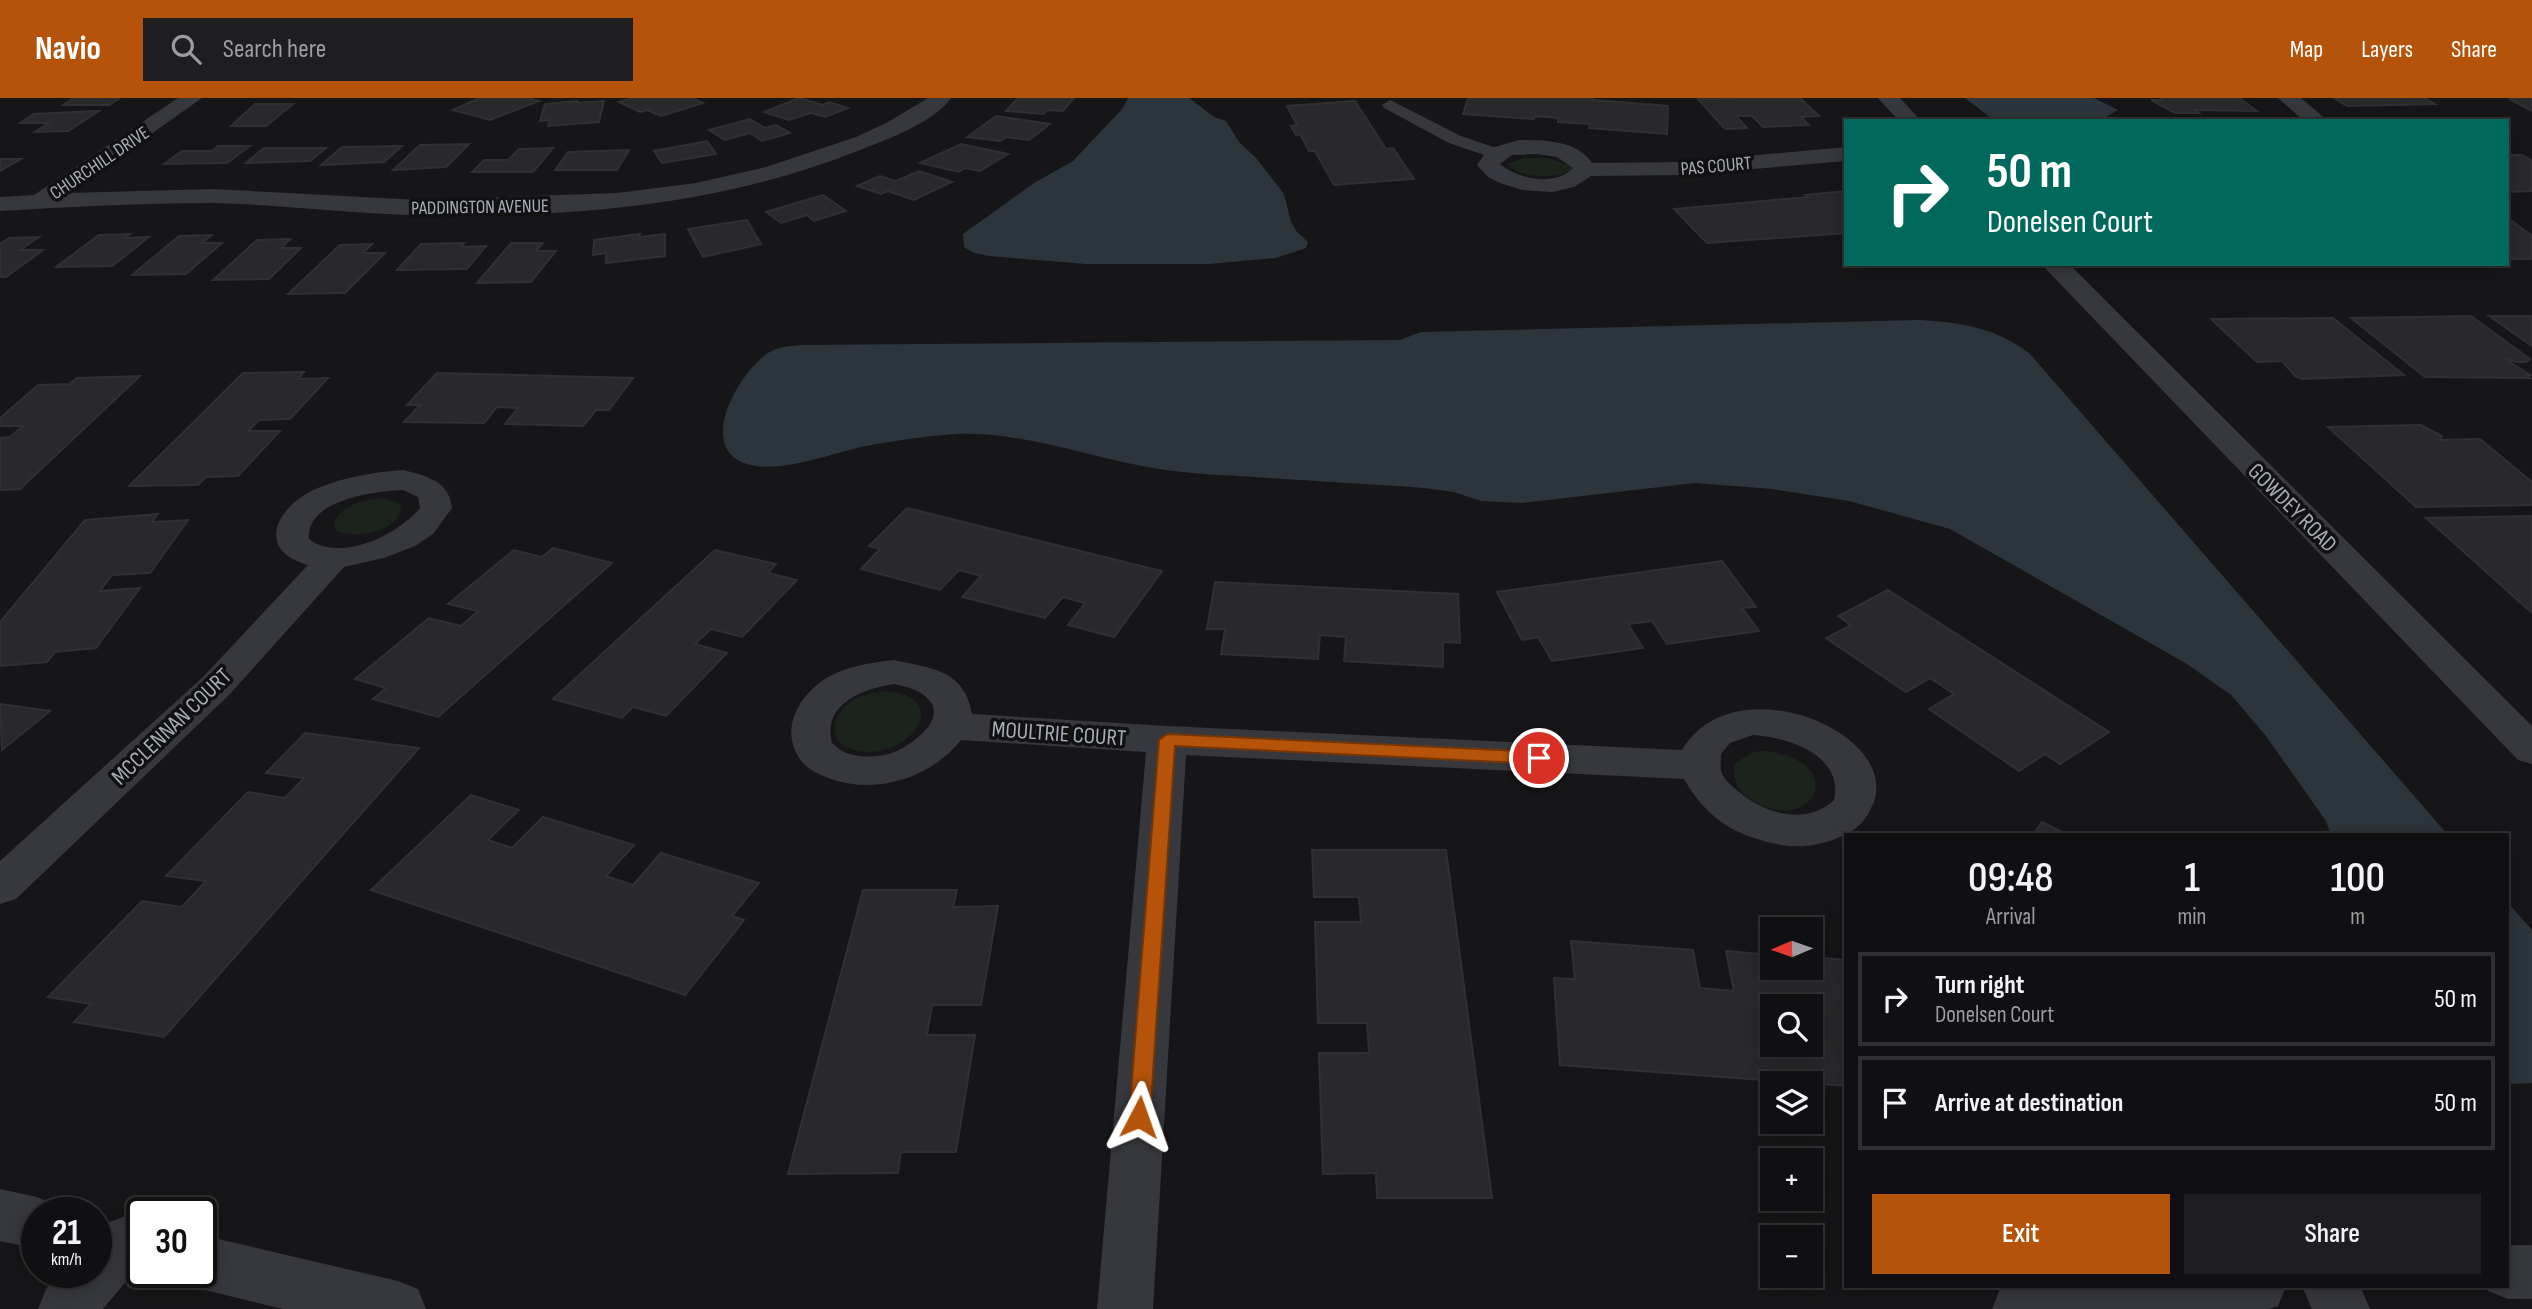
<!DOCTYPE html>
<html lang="en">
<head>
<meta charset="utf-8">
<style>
	body { margin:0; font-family:"Sofia Sans Condensed",sans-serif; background:#1e1e20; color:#f1f3f6; height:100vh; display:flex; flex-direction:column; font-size:26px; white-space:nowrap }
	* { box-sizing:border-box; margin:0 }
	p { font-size:23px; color:#9c9d9f }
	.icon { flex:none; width:38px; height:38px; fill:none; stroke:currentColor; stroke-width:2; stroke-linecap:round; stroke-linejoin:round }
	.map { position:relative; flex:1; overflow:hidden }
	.details { position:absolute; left:1844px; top:735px; width:665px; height:455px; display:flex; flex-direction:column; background:#101012; border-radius:0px; box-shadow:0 4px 18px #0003,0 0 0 2px #303032 }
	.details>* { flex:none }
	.banner { position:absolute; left:1844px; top:21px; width:665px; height:147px; border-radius:0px; box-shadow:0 4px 18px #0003,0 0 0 2px #303032; background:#00695c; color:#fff; overflow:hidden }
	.needle { width:46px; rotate:268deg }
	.buttons { position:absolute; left:1760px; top:819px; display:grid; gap:14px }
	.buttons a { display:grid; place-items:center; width:63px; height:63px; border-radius:0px; background:#101012; box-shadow:0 4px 18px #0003,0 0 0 2px #303032; font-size:35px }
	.speed { position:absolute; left:21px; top:1099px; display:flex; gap:14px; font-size:35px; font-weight:700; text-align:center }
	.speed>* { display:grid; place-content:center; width:91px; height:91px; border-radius:50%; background:#101012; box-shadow:0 4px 18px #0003,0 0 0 2px #303032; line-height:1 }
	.speed small { font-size:18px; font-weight:400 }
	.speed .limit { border:4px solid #111; border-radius:10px; background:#fff; color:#111 }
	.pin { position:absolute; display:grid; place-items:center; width:60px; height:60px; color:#fff; margin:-30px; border:4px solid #fff; border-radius:50%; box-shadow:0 2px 7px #0007 }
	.me { position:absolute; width:77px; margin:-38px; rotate:4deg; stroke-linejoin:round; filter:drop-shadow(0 0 5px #0008) }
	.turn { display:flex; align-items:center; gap:24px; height:147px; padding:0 28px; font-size:32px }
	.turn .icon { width:91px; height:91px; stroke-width:2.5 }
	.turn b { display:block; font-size:49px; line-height:60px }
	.eta { display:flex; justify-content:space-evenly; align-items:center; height:119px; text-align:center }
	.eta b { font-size:42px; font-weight:600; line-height:49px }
	.button { display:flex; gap:14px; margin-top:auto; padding:14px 28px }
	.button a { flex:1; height:80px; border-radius:0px; background:#b45309; color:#fff; font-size:28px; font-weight:600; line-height:80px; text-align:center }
	.button a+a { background:#1e1e20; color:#f1f3f6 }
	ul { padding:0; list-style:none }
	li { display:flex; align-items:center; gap:21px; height:94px; margin:0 14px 10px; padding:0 14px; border:4px solid #303032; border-radius:0px }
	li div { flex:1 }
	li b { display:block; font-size:26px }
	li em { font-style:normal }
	header { display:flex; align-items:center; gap:42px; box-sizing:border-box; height:98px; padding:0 35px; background:#b45309; color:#fff }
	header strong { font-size:33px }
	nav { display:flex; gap:38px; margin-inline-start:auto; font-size:24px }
	.search { width:490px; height:63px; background:#1e1e20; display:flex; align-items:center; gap:18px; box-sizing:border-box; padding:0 24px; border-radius:0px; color:#9c9d9f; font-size:26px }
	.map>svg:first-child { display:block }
</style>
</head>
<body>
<header>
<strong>Navio</strong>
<div class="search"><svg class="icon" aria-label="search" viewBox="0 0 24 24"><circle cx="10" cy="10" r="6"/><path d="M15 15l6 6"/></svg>Search here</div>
<nav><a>Map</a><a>Layers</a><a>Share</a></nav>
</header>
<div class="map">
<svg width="2532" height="1211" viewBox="0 0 2532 1211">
	<rect width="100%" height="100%" fill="#161618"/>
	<!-- green -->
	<g fill="#1c231d">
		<path d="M1523,60H1548L1576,69C1562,82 1519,81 1507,66Z"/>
		<path d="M384,400L398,405L401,409C399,434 356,441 337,433L334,428C337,407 366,401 384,400Z"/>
		<path d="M885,593C959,600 905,666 854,652C824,643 832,615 854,601C863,596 874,595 885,593Z"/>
		<path d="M1764,653C1856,664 1809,744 1748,699C1737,690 1732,680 1735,666L1752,654Z"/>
	</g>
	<!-- water -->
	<g fill="#2c353c">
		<polygon points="1128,0 1189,0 1214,19 1226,23 1239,44 1257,61 1284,96 1291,124 1297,134 1308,144 1306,150 1276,160 1209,166 1086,166 989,158 974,155 964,149 963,136 1034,85 1073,63 1123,10"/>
		<polygon points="1965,0 2094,0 2118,12 2104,20 2091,22 1995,23"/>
		<path d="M1919,222C1959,224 1998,230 2030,256L2448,737H2331L2326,723L2266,638L2231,597L2187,566L1950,431L1849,403L1772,391L1695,385L1522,405L1481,403L1454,394L1424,390C1368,386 1311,383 1255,379C1223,377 1191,376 1159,371C1092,361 1025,333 956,336C925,338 892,343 861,349C830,356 778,376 747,366C695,350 739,274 768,255C779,248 791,248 804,247L1400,242L1421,234Z"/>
		<polygon points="2508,805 2532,832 2532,985 2508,986"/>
	</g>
	<!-- building -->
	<g fill="#29292c" stroke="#303034" stroke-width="2" fill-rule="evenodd">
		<polygon points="74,0 120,0 109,7 63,7"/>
		<polygon points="479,0 526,0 539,3 490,22 453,12"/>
		<polygon points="633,0 692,0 703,5 661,18 647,12 640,14 619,4"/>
		<polygon points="799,0 823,7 829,4 848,10 825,19 811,15 789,22 764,14"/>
		<polygon points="1018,0 1074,0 1063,13 1047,12 1044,16 1006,13"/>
		<polygon points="1468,0 1593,0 1593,2 1668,8 1667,36 1589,30 1590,26 1558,24 1558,20 1535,18 1534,21 1463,16"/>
		<polygon points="1800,0 1819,18 1801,19 1809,27 1763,29 1752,18 1736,18 1747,30 1725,31 1698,1"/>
		<polygon points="2161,0 2239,0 2257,13 2195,12 2199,15 2175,15 2151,2 2163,2"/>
		<polygon points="2334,0 2424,0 2435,6 2347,8"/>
		<polygon points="2508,0 2532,0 2532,13"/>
		<polygon points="578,3 578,5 604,3 599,24 548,28 550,22 540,23 545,6"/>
		<polygon points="1355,3 1386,51 1393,50 1414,81 1334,87 1315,53 1309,53 1300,36 1296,37 1291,28 1297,27 1287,8"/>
		<polygon points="255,6 293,6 266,28 231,28"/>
		<polygon points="99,13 68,33 35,34 49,25 20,25 34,16"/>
		<polygon points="996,18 1050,26 1029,42 1006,39 1000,43 967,39"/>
		<polygon points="750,21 765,30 776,27 790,35 762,43 750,35 725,42 709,32"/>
		<polygon points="707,43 716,56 662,65 654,53"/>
		<polygon points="469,46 446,69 393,72 420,47"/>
		<polygon points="961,46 1008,56 980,73 965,70 959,74 920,65"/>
		<polygon points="218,48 250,48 227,65 164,66 182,53 212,53"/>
		<polygon points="402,48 384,64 321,67 342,49"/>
		<polygon points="264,50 326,50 310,63 246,65"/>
		<polygon points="553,50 533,74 472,74 484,62 508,62 519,51"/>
		<polygon points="629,52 617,72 555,72 568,54"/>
		<polygon points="2508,57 2522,57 2532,63 2532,93 2508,94"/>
		<polygon points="0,61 21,61 0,73"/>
		<polygon points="919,73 952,84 914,102 888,93 881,96 857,88 880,78 896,83"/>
		<polygon points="1846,93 1846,135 1707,145 1674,111 1808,99 1805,97"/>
		<polygon points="823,97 846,113 814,123 807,117 781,125 766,114"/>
		<polygon points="2508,120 2532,138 2532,161 2508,161"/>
		<polygon points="747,122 761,146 703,159 688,131"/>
		<polygon points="130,136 125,140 149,139 112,168 56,169 99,137"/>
		<polygon points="640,136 639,139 665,136 665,158 606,165 606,155 593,157 594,142"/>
		<polygon points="212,137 202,145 222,145 186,176 132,177 179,138"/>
		<polygon points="39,139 20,152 43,152 6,179 0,179 0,146 9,140"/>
		<polygon points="290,141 281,150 301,150 269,181 213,182 257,142"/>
		<polygon points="464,145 461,149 486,148 467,171 397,172 421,146"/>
		<polygon points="511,145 543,145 536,153 556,153 531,184 477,185"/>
		<polygon points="372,146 363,155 385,155 345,195 288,196 340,147"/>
		<polygon points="2471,218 2530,261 2526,264 2517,264 2505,261 2530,277 2526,277 2530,280 2425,279 2351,220"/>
		<polygon points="2489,218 2532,218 2532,248"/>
		<polygon points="2333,220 2404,277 2302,281 2295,278 2282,263 2257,264 2211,221"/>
		<polygon points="304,274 298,281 328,280 290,321 259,322 248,333 280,333 238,378 206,379 198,387 129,388 243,275"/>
		<polygon points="437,275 633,280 609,312 596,312 583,328 505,326 518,310 497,309 484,325 404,324 420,307 407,307"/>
		<polygon points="140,278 20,391 0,392 0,340 10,339 23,328 0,328 0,320 38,287 69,286 77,280"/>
		<polygon points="2421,327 2442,338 2439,342 2480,341 2532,384 2532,407 2416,409 2328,329"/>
		<polygon points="907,410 1162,473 1114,539 1068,527 1085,505 1063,499 1045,520 962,499 981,478 959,472 940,492 861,471 880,451 869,448"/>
		<polygon points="158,416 152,424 188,422 150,475 112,477 100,493 140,490 96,550 55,554 47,564 0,568 0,524 85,422"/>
		<polygon points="2532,418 2532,515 2426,420"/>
		<polygon points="553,450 612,465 438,619 373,601 386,590 355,581 429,520 461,528 478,513 448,506 514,452 542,459"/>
		<polygon points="715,452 776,466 768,475 797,482 742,539 711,531 695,546 727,555 666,618 633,609 622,620 553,601"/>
		<polygon points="1722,463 1756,509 1742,510 1759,533 1667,546 1652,523 1628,526 1643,550 1552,563 1538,539 1522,542 1497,494"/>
		<polygon points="1215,484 1458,496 1460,545 1443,544 1443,569 1344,563 1346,539 1320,537 1318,561 1221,556 1225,531 1207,531"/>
		<polygon points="1888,492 2109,634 2060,666 2045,656 2019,673 1929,611 1954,596 1930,580 1906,594 1826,540 1851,527 1838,518"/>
		<polygon points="0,606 50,613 2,652"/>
		<polygon points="305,635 419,650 164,939 74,924 91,906 48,899 142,803 182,809 206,783 166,778 248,694 285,700 304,680 266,675"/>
		<polygon points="471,697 519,712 488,742 512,750 543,719 634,747 606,778 633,787 661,755 759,785 732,818 744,822 685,897 371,792"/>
		<polygon points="2042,724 2068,737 2033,737"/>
		<polygon points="1312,752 1446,752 1492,1100 1377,1100 1376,1075 1323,1076 1319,955 1369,955 1367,925 1318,925 1315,824 1361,824 1359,799 1314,799"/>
		<polygon points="863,792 957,792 953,809 998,808 981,907 932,907 927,937 975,937 956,1054 901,1054 898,1075 788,1076"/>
		<path d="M1571,843L1693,852L1700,890L1734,893L1726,853L1773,857V870H1811V859L1846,862V988L1560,967L1554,880L1575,881ZM1773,908H1811V947H1773Z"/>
	</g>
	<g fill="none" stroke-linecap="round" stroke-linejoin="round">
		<!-- service -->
		<polygon fill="#37383d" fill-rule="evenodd" points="1390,2 1461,38 1502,52 1505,56 1496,61 1449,45 1384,10 1382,7"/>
		<!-- minor -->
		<g fill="#37383d" fill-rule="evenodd">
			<path d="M178,0H202L68,95L213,91L420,102L617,95L696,85L766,69L856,39L888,24L928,0H951C936,23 886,42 860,52C711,112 545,122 386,116C328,113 270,106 212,105C141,105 70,109 0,113V99L34,97Z"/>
			<polygon points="1878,0 1900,0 1921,23 1899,23"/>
			<polygon points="2278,0 2301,0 2328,23 2304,23"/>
			<path d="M1519,42C1544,42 1577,42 1592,65L1683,64L1846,49V63L1683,77L1591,78L1574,89L1552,94L1522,92L1500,85L1488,79L1477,67L1488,51ZM1537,56L1557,59L1573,70C1556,89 1517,81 1500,66L1512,57Z"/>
			<polygon points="2041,166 2069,166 2532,628 2532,666 2518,662"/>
			<path d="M403,372C426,378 449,382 452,410L433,436L415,448L384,460L344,469L229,597L16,801L0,806V763L203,579L308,467C252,451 279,406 318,390C345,379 374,374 403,372ZM403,392L418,399L420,410C398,437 340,465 309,441C305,402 375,393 403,392Z"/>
			<path d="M894,562C931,570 965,572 972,616L1167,628L1682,652C1734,563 1906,637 1872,708C1867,720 1860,729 1848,735C1828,746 1803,751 1781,747C1735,738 1708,722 1684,681L1186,657L1153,1211H1097L1146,654L961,642C931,680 877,697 831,681C821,677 810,673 803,665C775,632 802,590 836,575C854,567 875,564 894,562ZM894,586C907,589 919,591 928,601C949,621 909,649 892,655C880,659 863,660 850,656C843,655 837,649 832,645C822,606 862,591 894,586ZM1753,637C1788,639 1844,657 1834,702C1806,728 1766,716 1739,694C1732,688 1724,682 1721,673C1720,668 1721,661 1721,656L1730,645Z"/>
			<polygon points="0,1091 37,1099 56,1107 60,1115 37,1115 37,1151 0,1143"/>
			<polygon points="123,1119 142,1126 142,1164 103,1211 38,1211 46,1191 61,1174 96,1174 96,1135 104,1126"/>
			<polygon points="201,1137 398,1183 418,1191 426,1211 283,1211 201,1191 182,1183 178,1174 201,1174"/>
			<polygon points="2508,1147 2532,1147 2532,1201 2508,1201 2488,1193 2486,1188 2508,1188"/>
			<polygon points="2007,1188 2286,1188 2278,1208 2269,1211 1992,1211 2000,1191"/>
			<polygon points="2302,1188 2360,1188 2370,1211 2312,1211"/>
		</g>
	</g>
	<!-- route -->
	<polygon fill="#b45309" stroke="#753606" stroke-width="2" points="1167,636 1539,654 1548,660 1539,666 1175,648 1150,1019 1147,1026 1139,1028 1132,1026 1129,1019 1159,642"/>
	<g text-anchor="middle" stroke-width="7" stroke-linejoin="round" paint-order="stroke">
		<!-- far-street labels -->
		<g font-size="19" fill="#a8adb8" stroke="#111113">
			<text transform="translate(99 64) rotate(-34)" y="7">CHURCHILL DRIVE</text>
			<text transform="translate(1716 67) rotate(-5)" y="7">PAS COURT</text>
			<text transform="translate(480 108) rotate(-1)" y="7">PADDINGTON AVENUE</text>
		</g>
		<!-- street labels -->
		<g font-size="23" fill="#a8adb8" stroke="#111113">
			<text transform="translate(2293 409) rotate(45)" y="8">GOWDEY ROAD</text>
			<text transform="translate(171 628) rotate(-44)" y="8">MCCLENNAN COURT</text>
			<text transform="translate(1059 635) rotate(4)" y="8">MOULTRIE COURT</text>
		</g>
	</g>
</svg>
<div class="buttons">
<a><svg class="needle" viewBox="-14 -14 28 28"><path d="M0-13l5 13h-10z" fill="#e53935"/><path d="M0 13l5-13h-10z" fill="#9c9d9f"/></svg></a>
<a><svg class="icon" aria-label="search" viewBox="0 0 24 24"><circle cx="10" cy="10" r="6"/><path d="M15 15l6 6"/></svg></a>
<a><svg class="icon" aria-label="layers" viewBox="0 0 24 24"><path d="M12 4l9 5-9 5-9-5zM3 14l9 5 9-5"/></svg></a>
<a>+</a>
<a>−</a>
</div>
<div class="speed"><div>21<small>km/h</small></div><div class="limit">30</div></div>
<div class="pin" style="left:1539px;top:660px;background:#d93025"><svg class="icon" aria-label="arrive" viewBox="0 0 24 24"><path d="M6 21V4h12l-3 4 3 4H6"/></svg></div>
<svg class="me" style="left:1139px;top:1019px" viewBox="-20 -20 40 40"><path d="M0-17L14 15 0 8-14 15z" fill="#b45309" stroke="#fff" stroke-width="4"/></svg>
<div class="banner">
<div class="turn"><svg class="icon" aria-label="right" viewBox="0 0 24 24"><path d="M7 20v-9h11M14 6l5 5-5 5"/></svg><div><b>50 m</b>Donelsen Court</div></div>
</div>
<section class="details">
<div class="eta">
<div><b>09:48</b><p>Arrival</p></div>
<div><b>1</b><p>min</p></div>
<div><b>100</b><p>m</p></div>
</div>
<ul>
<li><svg class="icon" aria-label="right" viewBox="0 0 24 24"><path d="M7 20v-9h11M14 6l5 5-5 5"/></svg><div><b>Turn right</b><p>Donelsen Court</p></div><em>50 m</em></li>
<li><svg class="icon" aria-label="arrive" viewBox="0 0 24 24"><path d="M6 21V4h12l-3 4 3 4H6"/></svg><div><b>Arrive at destination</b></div><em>50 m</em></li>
</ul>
<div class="button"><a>Exit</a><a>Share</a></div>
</section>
</div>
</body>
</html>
